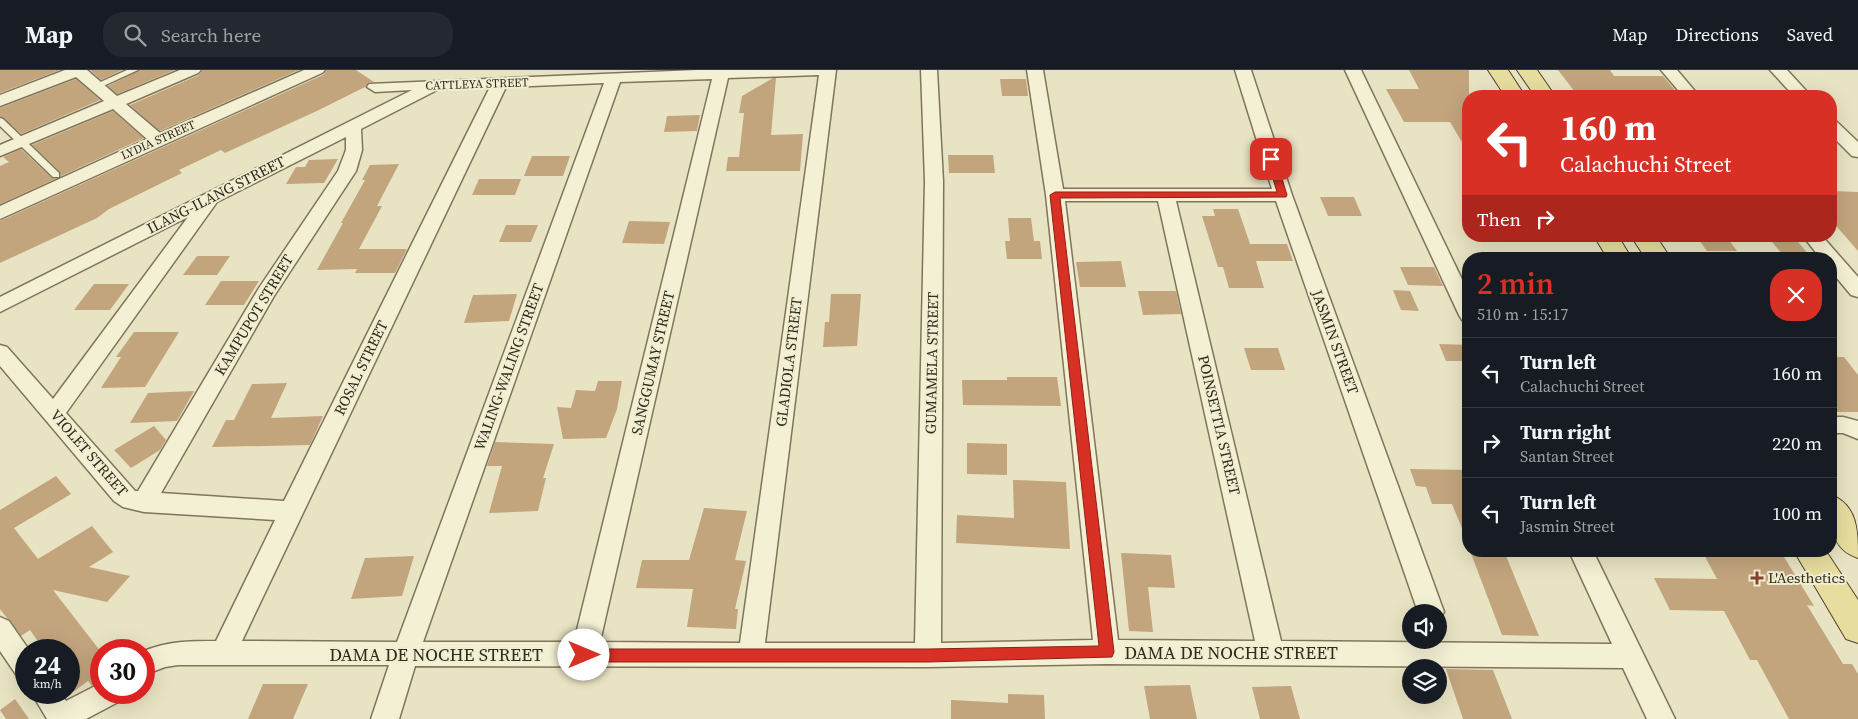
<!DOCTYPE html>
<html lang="en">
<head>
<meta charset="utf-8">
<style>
	body { margin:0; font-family:"Source Serif 4",serif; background:#242831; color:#f1f3f6; height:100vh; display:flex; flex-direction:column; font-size:19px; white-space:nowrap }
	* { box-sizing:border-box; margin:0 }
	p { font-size:16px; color:#9ea1a6 }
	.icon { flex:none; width:28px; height:28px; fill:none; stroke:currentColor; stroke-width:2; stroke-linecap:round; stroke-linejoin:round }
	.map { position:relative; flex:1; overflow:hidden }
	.sheet { position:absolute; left:1462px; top:182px; width:375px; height:305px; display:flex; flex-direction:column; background:#171b24; border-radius:20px; box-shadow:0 5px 20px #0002 }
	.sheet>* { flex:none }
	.hud { position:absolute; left:1462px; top:20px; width:375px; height:152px; border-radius:20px; box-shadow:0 5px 20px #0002; background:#d93025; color:#fff; overflow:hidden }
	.buttons { position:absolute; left:1402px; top:534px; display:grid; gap:10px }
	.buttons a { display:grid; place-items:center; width:45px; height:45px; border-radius:50%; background:#171b24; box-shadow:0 5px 20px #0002; font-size:25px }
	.speed { position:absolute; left:15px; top:569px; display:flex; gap:10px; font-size:25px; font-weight:700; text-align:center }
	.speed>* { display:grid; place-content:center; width:65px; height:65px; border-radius:50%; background:#171b24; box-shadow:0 5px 20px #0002; line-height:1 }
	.speed small { font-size:12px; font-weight:400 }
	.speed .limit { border:8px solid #d22; background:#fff; color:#111 }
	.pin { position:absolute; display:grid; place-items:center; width:42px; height:42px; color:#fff; margin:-21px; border-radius:10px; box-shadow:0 2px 8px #0006 }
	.me { position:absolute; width:55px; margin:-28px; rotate:90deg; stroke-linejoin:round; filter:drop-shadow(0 0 4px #0008) }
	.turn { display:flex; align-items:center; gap:18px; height:105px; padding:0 15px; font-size:22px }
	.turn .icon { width:65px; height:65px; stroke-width:2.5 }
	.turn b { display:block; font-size:35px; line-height:42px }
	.then { display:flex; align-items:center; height:48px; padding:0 15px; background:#0003; gap:10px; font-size:19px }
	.round { display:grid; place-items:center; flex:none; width:52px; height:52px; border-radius:20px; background:#242831 }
	.headline { display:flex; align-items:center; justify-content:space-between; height:85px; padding:0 15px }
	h1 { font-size:30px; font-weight:600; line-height:38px; color:#d93025 }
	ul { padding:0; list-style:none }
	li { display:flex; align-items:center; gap:15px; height:70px; padding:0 15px; border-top:1px solid #363941 }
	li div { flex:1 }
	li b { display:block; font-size:19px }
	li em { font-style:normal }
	header { display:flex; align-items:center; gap:30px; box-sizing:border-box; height:70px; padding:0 25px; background:#171b24; border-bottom:1px solid #363941 }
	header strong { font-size:24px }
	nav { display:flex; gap:28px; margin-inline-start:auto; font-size:18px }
	.search { width:350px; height:45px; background:#242831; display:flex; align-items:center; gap:12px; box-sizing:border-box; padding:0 18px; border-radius:20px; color:#9ea1a6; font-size:19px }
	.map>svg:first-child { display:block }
</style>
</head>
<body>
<header>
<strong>Map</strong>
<div class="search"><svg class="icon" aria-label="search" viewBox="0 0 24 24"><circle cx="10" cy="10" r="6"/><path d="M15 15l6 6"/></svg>Search here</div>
<nav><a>Map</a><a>Directions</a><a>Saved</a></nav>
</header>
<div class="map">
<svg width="1858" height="649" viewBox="0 0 1858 649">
	<rect width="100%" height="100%" fill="#e8e3c2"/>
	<!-- building -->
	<g fill="#c2a57d">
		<polygon points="0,0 60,0 0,23"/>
		<polygon points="90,0 122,0 101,10"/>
		<polygon points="140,0 175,0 117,24 108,16"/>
		<polygon points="203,0 299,0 160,61 130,35 199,5"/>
		<polygon points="327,0 356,0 374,12 369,12 365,17 319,40 225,83 221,80 179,100 182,103 109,139 97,148 0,193 0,151 323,5"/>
		<polygon points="1409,0 1469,0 1469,84 1450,52 1404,52 1386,19 1419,19"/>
		<polygon points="1558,0 1610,0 1614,6 1663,6 1680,26 1578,26"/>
		<polygon points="773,8 776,8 771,65 803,64 800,101 726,101 728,87 739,87 744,43 739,43 742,26"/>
		<polygon points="76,9 100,30 21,64 0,46 0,38"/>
		<polygon points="1000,9 1026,9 1028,26 1002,26"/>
		<polygon points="113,41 144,68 61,106 60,102 32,75"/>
		<polygon points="700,45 697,61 664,62 667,46"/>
		<polygon points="21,79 52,108 55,109 0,134 0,96 9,92 3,87"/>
		<polygon points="948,85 993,85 995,103 949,103"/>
		<polygon points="532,86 570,86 563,106 524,106"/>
		<polygon points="338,89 324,113 286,114 296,97 305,97 309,90"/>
		<polygon points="399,94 377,136 382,136 359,179 407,179 395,203 355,203 357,199 317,200 343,153 341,153 365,110 362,110 370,95"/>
		<polygon points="479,109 521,109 515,125 472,125"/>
		<polygon points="1831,121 1858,122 1858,181 1831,150"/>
		<polygon points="1320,127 1354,127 1362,146 1328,146"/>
		<polygon points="1213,139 1238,139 1250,174 1287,174 1293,191 1256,191 1264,218 1229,218 1223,197 1218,197 1202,146 1215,146"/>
		<polygon points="1008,148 1031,148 1034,171 1040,171 1042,189 1007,189 1005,171 1010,171"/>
		<polygon points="629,151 670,152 664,174 622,173"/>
		<polygon points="506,155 538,155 531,172 499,172"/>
		<polygon points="1696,166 1726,166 1737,181 1707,181"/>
		<polygon points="1767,166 1793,166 1809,185 1783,185"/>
		<polygon points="197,186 230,186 217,205 183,205"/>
		<polygon points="1121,191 1126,217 1080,217 1076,192"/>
		<polygon points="1400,197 1434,197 1443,216 1408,215"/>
		<polygon points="221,211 259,211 244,235 205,235"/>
		<polygon points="94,214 129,214 110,240 74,240"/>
		<polygon points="1393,220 1410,221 1419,241 1401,240"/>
		<polygon points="1138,221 1176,221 1181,244 1143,245"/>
		<polygon points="517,224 509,251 464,253 473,225"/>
		<polygon points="831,224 861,224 857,276 823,277 825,252 829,252"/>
		<polygon points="134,262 179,262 145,317 101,318 121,287 116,287"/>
		<polygon points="1439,274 1469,275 1469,291 1446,291"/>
		<polygon points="1244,278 1278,278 1285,300 1251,300"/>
		<polygon points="1831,287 1844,287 1858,305 1858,342 1831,342"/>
		<polygon points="1007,307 1057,307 1061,336 963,335 962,310 1007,310"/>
		<polygon points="598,311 622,311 617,339 606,368 563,369 557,337 571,338 576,320 595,321"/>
		<polygon points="287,313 271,348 323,346 310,375 212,377 226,350 234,350 252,314"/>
		<polygon points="194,321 177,351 130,353 148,323"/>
		<polygon points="154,356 166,370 160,380 131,398 114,380"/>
		<polygon points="495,372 554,374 543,408 546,408 538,441 489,443 502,396 487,396"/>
		<polygon points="967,373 1007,374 1007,405 967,404"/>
		<polygon points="1410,399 1469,400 1469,475 1452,434 1432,434 1426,417 1416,416"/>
		<polygon points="56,406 71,424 14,458 38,489 92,456 113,482 89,497 130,506 107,532 53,520 101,582 101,611 92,616 88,611 69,625 69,580 44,580 30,560 21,566 0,539 0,440"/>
		<polygon points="1013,410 1066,412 1070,479 956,473 957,445 1014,448"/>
		<polygon points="704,438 747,441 735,490 746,491 735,539 738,539 736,559 687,557 693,519 636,518 642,490 689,490"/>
		<polygon points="1470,481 1504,481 1539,566 1502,565"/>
		<polygon points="1702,481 1781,482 1814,536 1807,535 1843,594 1852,594 1858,604 1858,649 1789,649 1757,590 1750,590 1724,541 1670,540 1654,508 1717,509"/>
		<polygon points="1121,483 1171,485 1175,518 1148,517 1153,562 1129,561"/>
		<polygon points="414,486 402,526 351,529 365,488"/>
		<polygon points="1446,599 1493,600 1512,649 1463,649"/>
		<polygon points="263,614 308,614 293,649 248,649"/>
		<polygon points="1190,615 1197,649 1150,649 1144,616"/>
		<polygon points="1291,616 1300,649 1260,649 1252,617"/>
		<polygon points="1008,624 1044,625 1045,649 951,649 951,630 1008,633"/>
		<polygon points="15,629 29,649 6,649 0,640"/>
	</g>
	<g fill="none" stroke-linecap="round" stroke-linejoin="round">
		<defs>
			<g id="service">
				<polygon points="127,0 138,0 101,17 95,17 94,15"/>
				<polygon points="0,48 3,49 59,103 59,107 53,107 0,56"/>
			</g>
			<g id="minor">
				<polygon points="65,0 87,0 117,26 180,0 201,0 198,3 126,34 160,63 304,0 325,0 322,3 0,149 0,136 147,69 113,39 0,86 0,75 104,31 76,7 0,36 0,25"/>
				<path d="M697,0H836L765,573H915L925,111L921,0H937L943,111L941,573L1093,570L1046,125L1027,0H1043L1063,119H1272L1235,0H1251L1292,125L1444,542L1439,550V542H1418L1276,131H1176L1281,571L1612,574L1569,481H1593L1675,649H1647L1623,598L1107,594L928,597L415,596L399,649H371L389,595H178L165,597L144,605V581C168,571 190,571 216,571L275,450L144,442L123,437L114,431L0,296V275L7,277L53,329L188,147L0,242V227L412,20L375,22L367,17L369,14ZM819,5L740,573L600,572L728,8ZM712,9L574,572H423L620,12ZM604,13L397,572L242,571L506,17ZM490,17L284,431L161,423L274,226L356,101L362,80L361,59L439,19ZM346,67V80L338,101L259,218L138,421H135L66,343L217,132ZM1065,131H1158L1255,571L1118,570Z"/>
				<polygon points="1345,0 1361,0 1469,224 1469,252 1462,250 1459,245"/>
				<polygon points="1661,0 1677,0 1699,26 1683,26"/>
				<polygon points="1770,0 1787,0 1811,26 1794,26"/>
				<polygon points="1831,50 1837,52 1858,72 1858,87 1852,86 1831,65"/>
				<polygon points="1803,166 1822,166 1858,207 1858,227 1851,225 1831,201 1831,189 1821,189"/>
				<polygon points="1831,347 1843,347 1858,351 1858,369 1843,363 1831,363"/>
				<polygon points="0,547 9,551 29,580 26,580 26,609 17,606 0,581"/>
				<polygon points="101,613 101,622 124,622 120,631 86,649 47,649 31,622 60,622 66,631"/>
			</g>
			<g id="primary">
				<polygon points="1488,0 1508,0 1525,26 1505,26"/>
				<polygon points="1517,0 1537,0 1555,26 1535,26"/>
				<polygon points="1594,166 1618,166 1632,189 1608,189"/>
				<polygon points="1631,166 1656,166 1671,189 1646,189"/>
				<path d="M1831,425C1858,435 1858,462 1858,488C1828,478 1831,451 1831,425Z"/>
				<polygon points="1794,481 1826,481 1858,530 1858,573 1846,569"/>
			</g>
		</defs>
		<!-- service casing -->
		<use href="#service" stroke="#80755c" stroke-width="3"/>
		<!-- minor casing -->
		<use href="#minor" stroke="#80755c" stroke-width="3"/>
		<!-- primary casing -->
		<use href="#primary" stroke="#4e432f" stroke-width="2"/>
		<!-- service -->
		<use href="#service" fill="#f4f0d4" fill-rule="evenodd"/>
		<!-- minor -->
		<use href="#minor" fill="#f4f0d4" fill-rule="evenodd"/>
		<!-- primary -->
		<use href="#primary" fill="#e7dd9e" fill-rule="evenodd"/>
	</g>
	<!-- route -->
	<polygon fill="#d93025" stroke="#8d1f18" points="1271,86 1276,89 1287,125 1286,127 1060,128 1114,582 1112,587 928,592 584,592 579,590 577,585 579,581 584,579 928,579 1099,576 1050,125 1055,122 1277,122 1267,89"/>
	<!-- markers -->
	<path fill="#874133" stroke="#f0edd1" stroke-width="2" d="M1754.5 500.5h5v5h5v5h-5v5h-5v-5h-5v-5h5z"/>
	<g text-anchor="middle" stroke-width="4" stroke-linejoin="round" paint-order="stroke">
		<!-- far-street labels -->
		<g font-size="12" fill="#312b1e" stroke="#f0edd1">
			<text transform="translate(477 14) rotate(-2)" y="4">CATTLEYA STREET</text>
			<text transform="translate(158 70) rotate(-24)" y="4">LYDIA STREET</text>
		</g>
		<!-- street labels -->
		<g font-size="15" fill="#312b1e" stroke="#f0edd1">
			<text transform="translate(216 125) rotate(-27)" y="5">ILANG-ILANG STREET</text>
			<text transform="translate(254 245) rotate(-59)" y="5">KAMPUPOT STREET</text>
			<text transform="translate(1335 272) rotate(70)" y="5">JASMIN STREET</text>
			<text transform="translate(789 292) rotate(-83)" y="5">GLADIOLA STREET</text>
			<text transform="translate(653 293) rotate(-77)" y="5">SANGGUMAY STREET</text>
			<text transform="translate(932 293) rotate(-89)" y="5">GUMAMELA STREET</text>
			<text transform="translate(509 297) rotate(-70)" y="5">WALING-WALING STREET</text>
			<text transform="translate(361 298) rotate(-64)" y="5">ROSAL STREET</text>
			<text transform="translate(1219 355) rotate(77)" y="5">POINSETTIA STREET</text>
			<text transform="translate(89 383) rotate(49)" y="5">VIOLET STREET</text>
		</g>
		<!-- poi labels -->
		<g font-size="15" fill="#312b1e" stroke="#f0edd1" text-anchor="start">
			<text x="1768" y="513">L'Aesthetics</text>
		</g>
		<!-- near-street labels -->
		<g font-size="18" fill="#312b1e" stroke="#f0edd1">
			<text x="1231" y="589">DAMA DE NOCHE STREET</text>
			<text x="436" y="591">DAMA DE NOCHE STREET</text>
		</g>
	</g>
</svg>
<div class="buttons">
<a><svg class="icon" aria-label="sound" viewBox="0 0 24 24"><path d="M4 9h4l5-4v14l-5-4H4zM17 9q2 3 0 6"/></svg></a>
<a><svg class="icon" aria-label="layers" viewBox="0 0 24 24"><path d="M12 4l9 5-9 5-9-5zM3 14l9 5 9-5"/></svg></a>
</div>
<div class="speed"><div>24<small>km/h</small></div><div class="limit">30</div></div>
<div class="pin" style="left:1271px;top:89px;background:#d93025"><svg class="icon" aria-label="arrive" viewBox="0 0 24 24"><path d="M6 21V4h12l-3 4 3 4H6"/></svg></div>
<svg class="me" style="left:584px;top:585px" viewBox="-20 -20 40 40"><circle r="19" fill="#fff"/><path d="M0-13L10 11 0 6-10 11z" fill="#d93025"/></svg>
<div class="hud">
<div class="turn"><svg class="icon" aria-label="left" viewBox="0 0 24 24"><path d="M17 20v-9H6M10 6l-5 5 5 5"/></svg><div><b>160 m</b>Calachuchi Street</div></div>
<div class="then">Then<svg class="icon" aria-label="right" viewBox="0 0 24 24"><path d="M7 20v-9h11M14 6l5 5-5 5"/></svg></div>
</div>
<section class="sheet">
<div class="headline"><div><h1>2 min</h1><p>510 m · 15:17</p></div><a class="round" style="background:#d93025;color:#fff"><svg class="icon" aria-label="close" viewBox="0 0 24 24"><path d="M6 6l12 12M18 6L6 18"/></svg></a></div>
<ul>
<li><svg class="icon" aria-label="left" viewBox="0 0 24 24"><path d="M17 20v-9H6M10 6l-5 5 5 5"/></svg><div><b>Turn left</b><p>Calachuchi Street</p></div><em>160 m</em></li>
<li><svg class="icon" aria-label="right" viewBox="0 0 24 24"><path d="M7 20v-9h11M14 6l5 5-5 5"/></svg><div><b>Turn right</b><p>Santan Street</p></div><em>220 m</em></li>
<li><svg class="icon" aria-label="left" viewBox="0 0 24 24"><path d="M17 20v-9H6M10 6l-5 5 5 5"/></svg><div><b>Turn left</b><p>Jasmin Street</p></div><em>100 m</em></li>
</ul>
</section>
</div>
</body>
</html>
